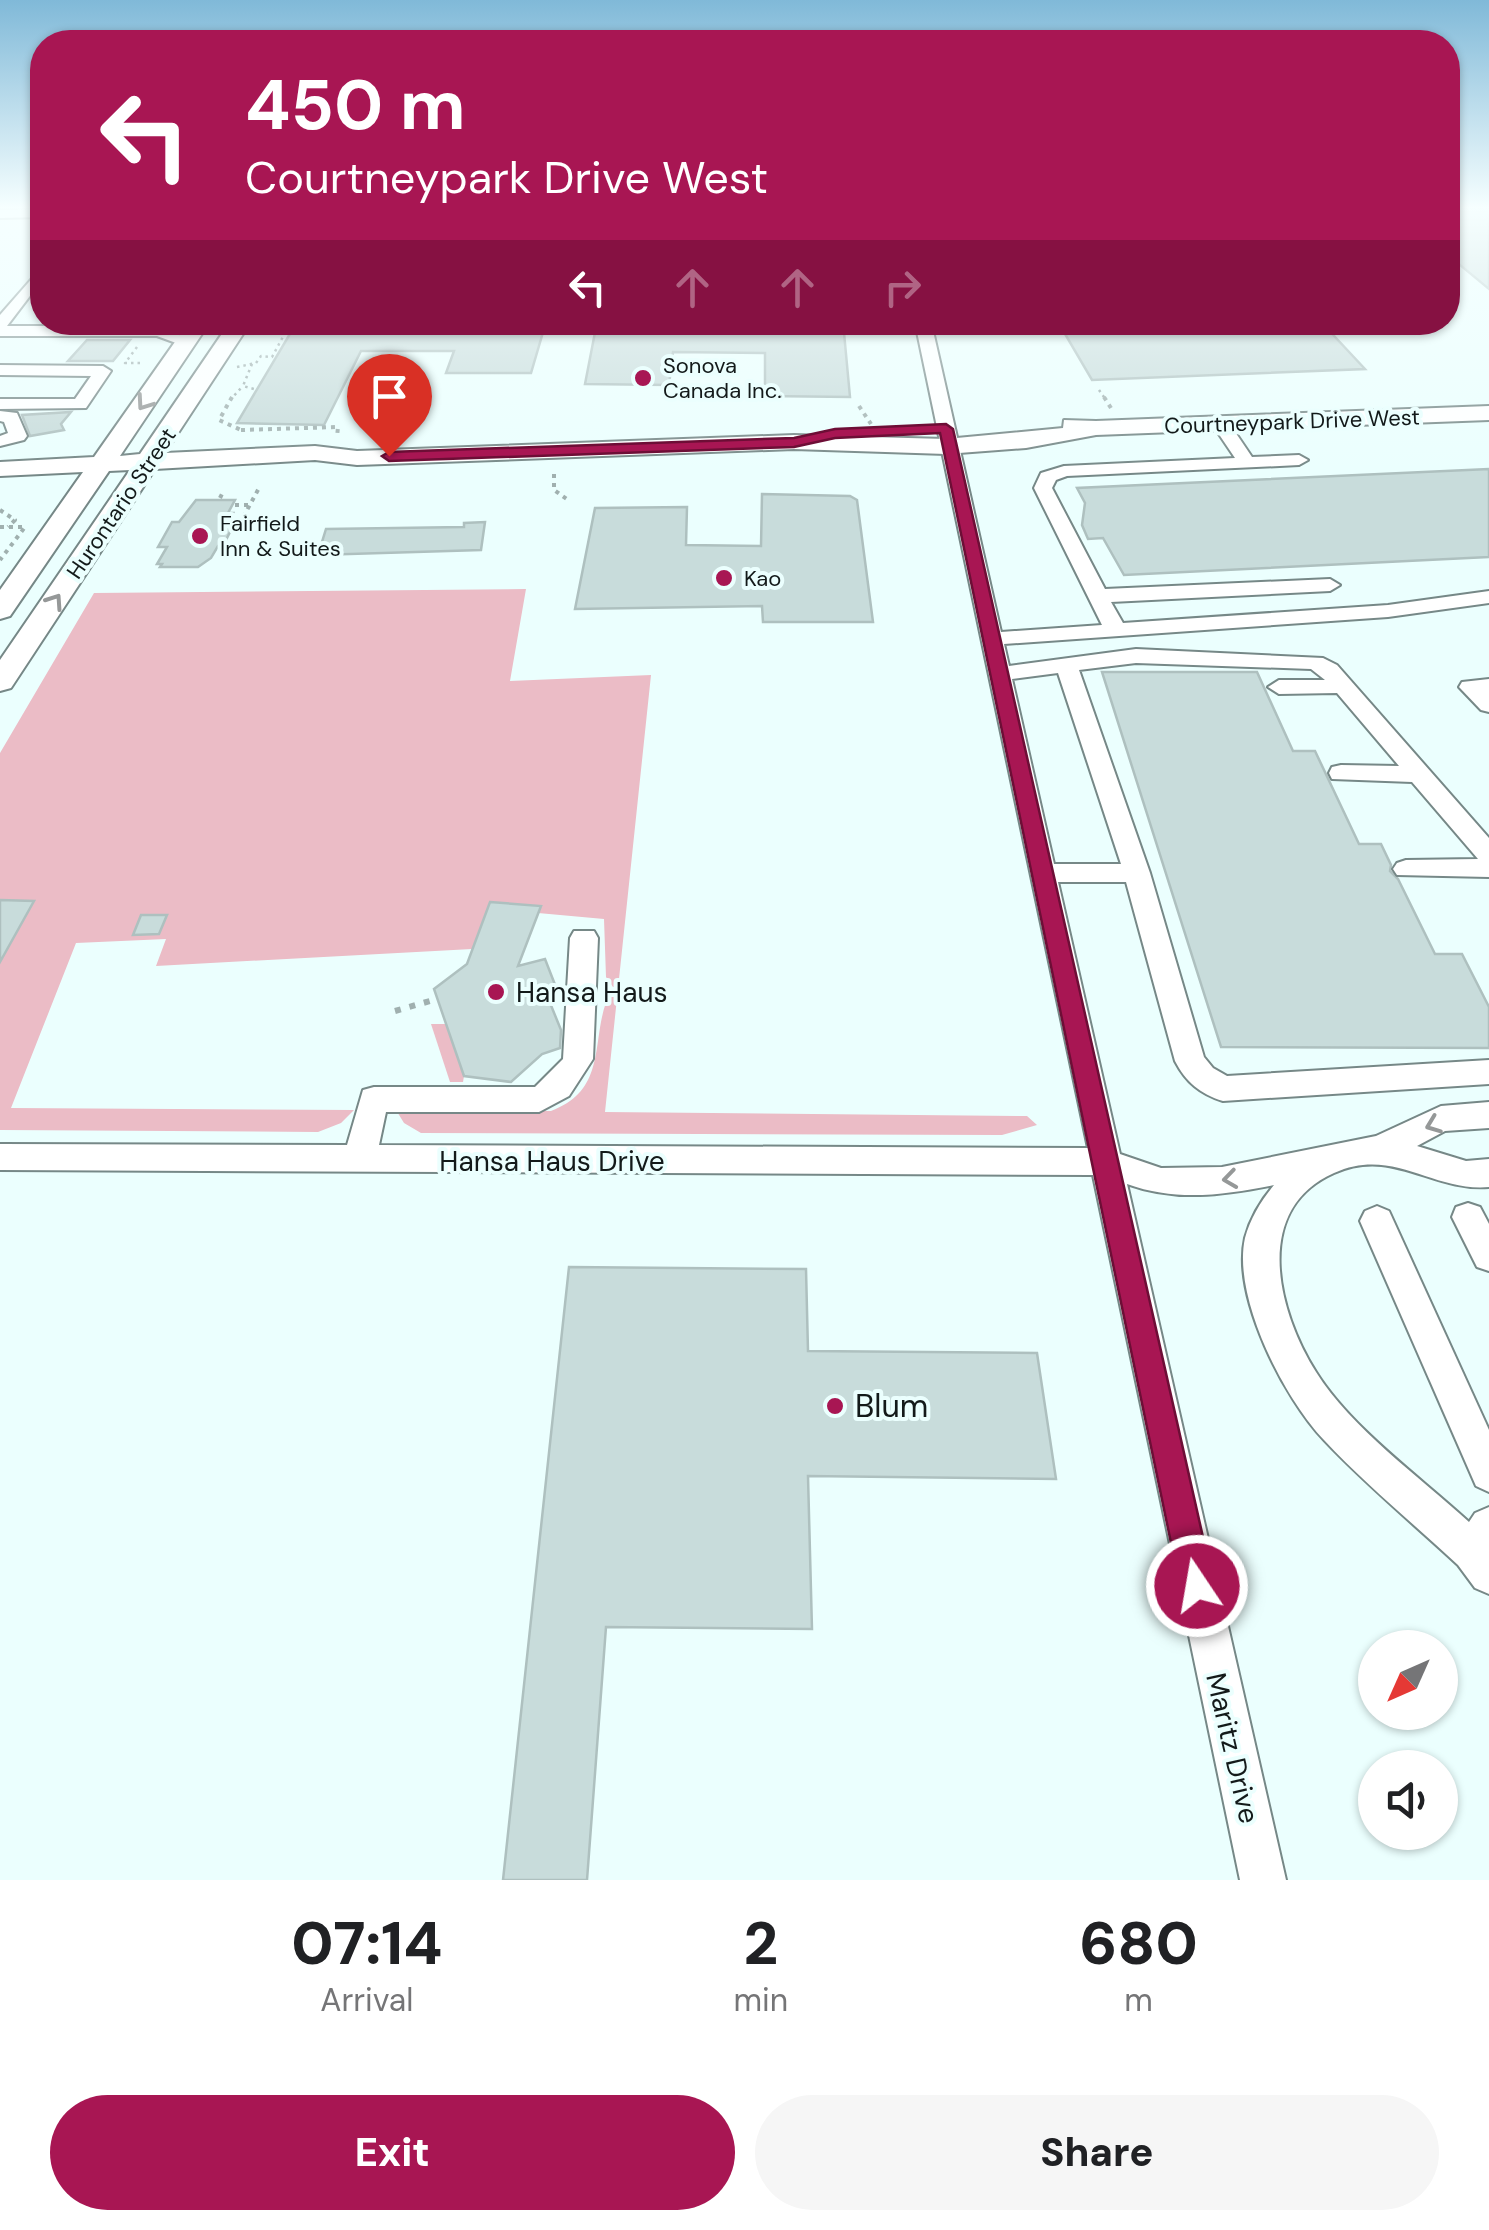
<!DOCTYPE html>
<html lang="en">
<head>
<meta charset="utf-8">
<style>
	body { margin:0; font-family:"DM Sans",sans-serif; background:#f6f6f6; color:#202124; height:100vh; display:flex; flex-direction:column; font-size:38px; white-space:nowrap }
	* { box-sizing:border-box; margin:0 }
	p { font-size:32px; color:#757577 }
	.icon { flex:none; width:55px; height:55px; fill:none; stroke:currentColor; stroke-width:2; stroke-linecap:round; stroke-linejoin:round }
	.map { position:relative; height:1880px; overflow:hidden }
	.sheet { display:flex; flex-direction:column; background:#fff; flex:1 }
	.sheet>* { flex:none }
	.top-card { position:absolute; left:30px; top:30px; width:1430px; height:305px; border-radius:40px; box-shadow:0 2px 8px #0004; background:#a81653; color:#fff; overflow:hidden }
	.needle { width:65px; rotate:225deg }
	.tools { position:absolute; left:1358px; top:1630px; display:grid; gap:20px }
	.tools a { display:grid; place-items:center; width:100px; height:100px; border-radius:50%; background:#fff; box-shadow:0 2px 8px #0004; font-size:50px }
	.pin { position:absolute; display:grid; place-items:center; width:85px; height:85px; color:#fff; margin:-102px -42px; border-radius:50% 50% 50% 0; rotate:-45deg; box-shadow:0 0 10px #0007 }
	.pin .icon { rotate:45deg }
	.me { position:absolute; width:110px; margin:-55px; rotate:348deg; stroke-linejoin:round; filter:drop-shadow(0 0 8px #0008) }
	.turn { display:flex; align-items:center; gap:35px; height:210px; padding:0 50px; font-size:45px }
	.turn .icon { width:130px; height:130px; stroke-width:2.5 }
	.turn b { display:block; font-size:70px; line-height:85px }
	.lanes { display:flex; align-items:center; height:95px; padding:0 50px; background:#0003; justify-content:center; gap:50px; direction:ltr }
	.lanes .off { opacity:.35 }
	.eta { display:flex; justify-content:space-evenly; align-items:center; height:170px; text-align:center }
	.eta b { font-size:60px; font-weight:800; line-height:70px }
	.button { display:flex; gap:20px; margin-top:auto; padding:20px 50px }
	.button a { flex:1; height:115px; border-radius:60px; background:#a81653; color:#fff; font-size:40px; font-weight:800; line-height:115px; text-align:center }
	.button a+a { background:#f6f6f6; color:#202124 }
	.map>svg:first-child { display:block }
</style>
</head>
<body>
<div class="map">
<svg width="1489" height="1880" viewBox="0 0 1489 1880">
	<rect width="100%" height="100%" fill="#ebfffe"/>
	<!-- green -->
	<g fill="#ebbcc6">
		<path d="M526,589L510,681L651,675L605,1112L1027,1116L1037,1125L1002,1135L421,1133L404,1123L396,1110L551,1111C613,1088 587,1031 613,987L606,977L604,919L538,913L540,906L490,902L472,949L156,966L166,939L76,943L11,1108L354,1110L341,1123L318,1132L0,1130V753L94,593Z"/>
		<polygon points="431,1024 446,1024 464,1076 463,1082 450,1082"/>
	</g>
	<!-- building -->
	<g fill="#c8dcdb" stroke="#aec0bf" stroke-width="2.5">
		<polygon points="1448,209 1489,209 1489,289 1448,255"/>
		<polygon points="297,322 546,322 531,373 446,373 454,351 361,351 324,425 237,423"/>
		<polygon points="597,322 843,322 850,397 765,396 765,353 673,352 669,385 585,384"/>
		<polygon points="1058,322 1321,322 1365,369 1092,380"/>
		<polygon points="87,340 130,340 113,361 68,361"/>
		<polygon points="71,412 61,424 64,430 30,436 22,415"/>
		<polygon points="1489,469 1489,557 1124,575 1103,538 1088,539 1082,525 1085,503 1077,488"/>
		<polygon points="762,494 850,496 857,500 873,622 763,622 762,606 575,609 595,508 687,507 686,545 761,546"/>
		<polygon points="196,500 235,500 228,513 233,513 229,520 236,520 223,546 218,546 211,558 198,567 160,567 162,564 157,564 167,547 158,547 172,522 179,522"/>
		<polygon points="485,522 481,550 318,555 326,529 464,527 464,523"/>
		<polygon points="1102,672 1257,672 1293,751 1315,751 1359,844 1381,844 1391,865 1390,871 1398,879 1435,954 1462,954 1489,1007 1489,1048 1221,1047"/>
		<polygon points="0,900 34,901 0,962"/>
		<polygon points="490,902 541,906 518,966 545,959 559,995 548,998 561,1030 560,1048 542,1054 511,1082 464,1076 434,989 467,964"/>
		<polygon points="141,915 167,915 159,934 133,935"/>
		<polygon points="569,1267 806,1269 808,1351 1037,1353 1056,1479 808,1476 812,1629 606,1627 587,1880 503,1880"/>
	</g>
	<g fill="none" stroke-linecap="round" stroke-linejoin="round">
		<defs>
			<g id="minor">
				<polygon points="42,209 42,217 0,218 0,210"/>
				<polygon points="42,267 42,280 7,326 159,326 195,342 187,347 157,336 0,336 0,315"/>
				<path d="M915,322H931L1001,632L1102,625L1034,488L1041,473L1064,466L1235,458L1212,424L1221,419L1227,420L1252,457L1299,455L1308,460L1299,465L1067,476L1056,480L1052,488L1105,589L1330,579L1340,585L1330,591L1111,602L1123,623L1388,605L1489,591V603L1388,617L1004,644L1009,666L1136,649L1323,658L1337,665L1489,838V877L1397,875L1393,869L1397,863L1406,860L1478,859L1412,782L1332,779L1329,773L1332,767L1341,765L1399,766L1337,693L1279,694L1268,687L1279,680H1325L1311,669L1136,663L1079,670L1150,873L1204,1057L1213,1068L1227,1076L1489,1060V1084L1223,1101C1200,1094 1186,1082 1175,1061L1126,882H1058L1120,1154L1161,1168L1222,1167L1376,1136L1441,1106L1489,1102V1128L1445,1131L1417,1146L1466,1161L1489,1159V1187C1432,1192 1393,1146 1334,1173C1251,1210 1278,1312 1316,1372C1351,1428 1420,1477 1469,1522L1475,1513L1489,1507V1594L1475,1588L1458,1565C1414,1524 1365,1484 1324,1440C1284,1398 1232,1297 1245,1238C1250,1219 1262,1199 1274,1185C1223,1195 1177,1202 1127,1184L1286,1880H1240L1093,1175L0,1170V1144L347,1145L363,1090L374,1087H535L563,1059L570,938L574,931H594L598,938L593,1059L569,1096L539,1112H386L379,1145L1088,1148ZM1058,673L1121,864H1054L1012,679Z"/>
				<polygon points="0,365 103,366 111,371 86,408 0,409 0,399 75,399 91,376 0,375"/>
				<polygon points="0,411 17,413 27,436 24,440 0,446 0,436 8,433 4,422 0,421"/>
				<polygon points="1489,679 1489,712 1481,710 1459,687 1462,682"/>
				<polygon points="1468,1203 1480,1207 1489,1224 1489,1271 1477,1267 1452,1217 1456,1207"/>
				<polygon points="1377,1206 1389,1211 1489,1430 1489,1492 1476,1486 1360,1221 1365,1211"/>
			</g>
			<polygon id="major" points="189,322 210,322 120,456 140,454 230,322 251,322 165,453 315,446 357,451 794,435 946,439 1063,428 1064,420 1096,421 1489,406 1489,420 1096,435 1026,448 946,454 794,449 357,465 315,460 155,469 11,688 0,691 0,660 130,470 109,471 10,616 0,619 0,590 83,472 0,476 0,462 94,457"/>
		</defs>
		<!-- minor casing -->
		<use href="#minor" stroke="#768887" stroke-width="4"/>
		<!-- major casing -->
		<use href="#major" stroke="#768887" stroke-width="4"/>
		<!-- path-far2 -->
		<g stroke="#a0b0af" stroke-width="2.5" stroke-dasharray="2.5 4" stroke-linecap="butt">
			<polyline points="137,347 125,363 144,363"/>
			<polyline points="252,364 243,386 254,389"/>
			<polyline points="237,367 256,363 261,356 272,357 291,322"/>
			<polyline points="1099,390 1106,400"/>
			<polyline points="230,400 243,386"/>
		</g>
		<!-- path-far1 -->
		<g stroke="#a0b0af" stroke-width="4" stroke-dasharray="4 5" stroke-linecap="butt">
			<polyline points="232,397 219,420 241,430"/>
			<polyline points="1104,397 1111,408"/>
			<polyline points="859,406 871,424"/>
			<polyline points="241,430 338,427 337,437"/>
			<polyline points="554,474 554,490 568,500"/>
			<polyline points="220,498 224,490"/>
			<polyline points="235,505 250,505"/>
			<polyline points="0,510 15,520 8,527"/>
			<polyline points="239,525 259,488"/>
			<polyline points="0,527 25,527 0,560"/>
		</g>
		<!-- path -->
		<polyline stroke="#a0b0af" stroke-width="6" stroke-dasharray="6 9" stroke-linecap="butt" points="395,1011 437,999"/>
		<!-- minor -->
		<use href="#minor" fill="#fff" fill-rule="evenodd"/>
		<!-- major -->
		<use href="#major" fill="#fff" fill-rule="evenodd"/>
	</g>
	<!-- one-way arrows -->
	<defs><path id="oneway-chevron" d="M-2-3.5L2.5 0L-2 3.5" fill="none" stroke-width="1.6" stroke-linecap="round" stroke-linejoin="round" transform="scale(2.5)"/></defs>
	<g stroke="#959898">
		<use href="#oneway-chevron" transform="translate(144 403) rotate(125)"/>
		<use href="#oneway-chevron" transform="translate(55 601) rotate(-56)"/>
		<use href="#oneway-chevron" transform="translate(1433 1125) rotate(159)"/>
		<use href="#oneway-chevron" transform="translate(1230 1179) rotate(172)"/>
	</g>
	<!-- sky -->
	<linearGradient id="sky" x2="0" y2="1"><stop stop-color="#80b9d8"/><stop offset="0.44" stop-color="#f6ffff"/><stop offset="1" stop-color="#f6ffff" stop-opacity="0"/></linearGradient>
	<rect width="1489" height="472" fill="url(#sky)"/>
	<!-- route -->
	<polygon fill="#a81653" stroke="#6d0e36" stroke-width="2.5" points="946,424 953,429 1214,1586 1209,1598 1197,1602 1185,1598 1180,1586 940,433 835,438 794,447 389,461 382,456 389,452 794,438 835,429"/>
	<!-- markers -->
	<g fill="#a81653" stroke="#ebfffe" stroke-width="4">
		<circle cx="643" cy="378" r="10"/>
		<circle cx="200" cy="536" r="10"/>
		<circle cx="724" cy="578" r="10"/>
		<circle cx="496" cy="992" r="10"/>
		<circle cx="835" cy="1406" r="10"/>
	</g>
	<g text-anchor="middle" stroke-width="8" stroke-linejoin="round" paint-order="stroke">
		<!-- far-poi labels -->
		<g font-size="22" fill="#131a1a" stroke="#ebfffe" text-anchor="start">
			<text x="663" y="373">Sonova<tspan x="663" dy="25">Canada Inc.</tspan></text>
			<text x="220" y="531">Fairfield<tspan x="220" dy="25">Inn &amp; Suites</tspan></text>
			<text x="744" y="586">Kao</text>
		</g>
		<!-- far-street labels -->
		<g font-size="22" fill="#131a1a" stroke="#ebfffe">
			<text transform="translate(1292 421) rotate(-2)" y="8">Courtneypark Drive West</text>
			<text transform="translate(121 503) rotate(-56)" y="8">Hurontario Street</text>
		</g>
		<!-- poi labels -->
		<g font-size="28" fill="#131a1a" stroke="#ebfffe" text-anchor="start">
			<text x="516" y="1002">Hansa Haus</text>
		</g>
		<!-- street labels -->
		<g font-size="28" fill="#131a1a" stroke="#ebfffe">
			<text x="552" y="1171">Hansa Haus Drive</text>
			<text transform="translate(1233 1748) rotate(77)" y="10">Maritz Drive</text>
		</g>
		<!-- near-poi labels -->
		<g font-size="32" fill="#131a1a" stroke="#ebfffe" text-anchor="start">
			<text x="855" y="1417">Blum</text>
		</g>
	</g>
</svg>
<div class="tools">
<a><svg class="needle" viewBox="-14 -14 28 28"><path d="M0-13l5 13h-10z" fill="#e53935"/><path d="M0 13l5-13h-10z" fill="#757577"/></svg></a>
<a><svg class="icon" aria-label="sound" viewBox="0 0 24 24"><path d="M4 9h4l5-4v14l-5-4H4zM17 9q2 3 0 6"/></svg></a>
</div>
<div class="pin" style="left:389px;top:456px;background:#d93025"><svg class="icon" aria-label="arrive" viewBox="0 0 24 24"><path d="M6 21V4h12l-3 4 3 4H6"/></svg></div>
<svg class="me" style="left:1197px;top:1586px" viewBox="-20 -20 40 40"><circle r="17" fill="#a81653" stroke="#fff" stroke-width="3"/><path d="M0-11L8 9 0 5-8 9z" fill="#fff"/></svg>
<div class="top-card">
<div class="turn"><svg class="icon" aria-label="left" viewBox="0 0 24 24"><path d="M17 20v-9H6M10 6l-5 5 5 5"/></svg><div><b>450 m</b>Courtneypark Drive West</div></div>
<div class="lanes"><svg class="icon" aria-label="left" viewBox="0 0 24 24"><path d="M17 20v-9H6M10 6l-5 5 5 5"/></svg><svg class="icon off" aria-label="ahead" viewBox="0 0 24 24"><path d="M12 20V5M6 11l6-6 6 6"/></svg><svg class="icon off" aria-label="ahead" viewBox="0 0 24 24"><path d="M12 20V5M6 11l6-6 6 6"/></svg><svg class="icon off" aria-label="right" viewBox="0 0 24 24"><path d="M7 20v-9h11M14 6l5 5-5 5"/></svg></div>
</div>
</div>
<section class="sheet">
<div class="eta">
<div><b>07:14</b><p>Arrival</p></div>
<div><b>2</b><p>min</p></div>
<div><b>680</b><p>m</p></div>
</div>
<div class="button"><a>Exit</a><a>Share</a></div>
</section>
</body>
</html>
